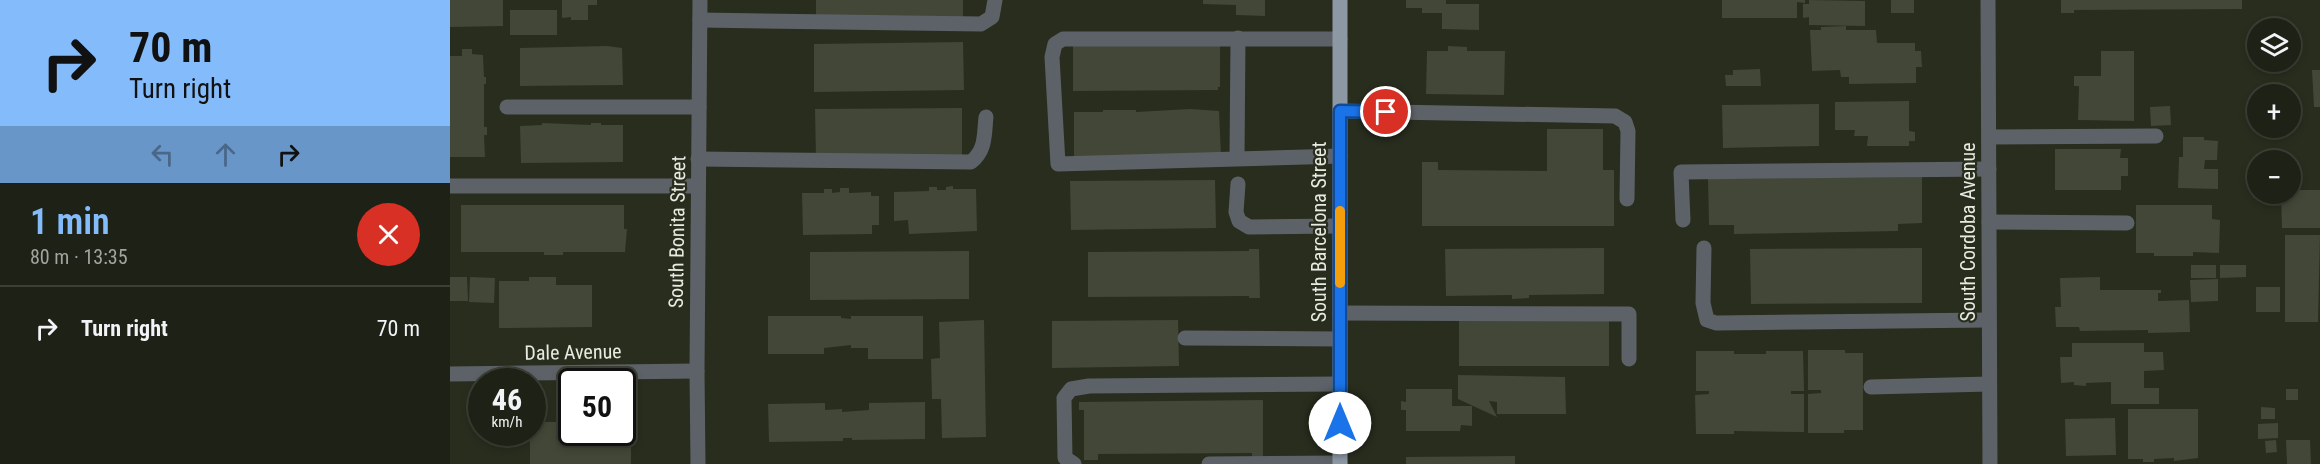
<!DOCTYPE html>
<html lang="en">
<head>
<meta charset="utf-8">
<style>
	body { margin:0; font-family:"Roboto Condensed",sans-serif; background:#2b2f23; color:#f1f3f6; height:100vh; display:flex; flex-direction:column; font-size:22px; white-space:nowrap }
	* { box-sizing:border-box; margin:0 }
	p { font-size:20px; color:#a1a4a1 }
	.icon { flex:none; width:33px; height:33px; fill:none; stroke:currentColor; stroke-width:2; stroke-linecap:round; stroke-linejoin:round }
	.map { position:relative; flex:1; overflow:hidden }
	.details { display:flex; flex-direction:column; background:#1e2216; width:450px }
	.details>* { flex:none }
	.banner { background:#84bcfb; color:#111; overflow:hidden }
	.buttons { position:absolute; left:1797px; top:18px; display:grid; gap:12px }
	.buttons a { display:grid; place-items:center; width:54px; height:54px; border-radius:50%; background:#1e2216; box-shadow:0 3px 9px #0003,0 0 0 2px #3c3f35; font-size:30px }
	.speed { position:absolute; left:18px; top:368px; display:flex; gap:12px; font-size:30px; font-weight:700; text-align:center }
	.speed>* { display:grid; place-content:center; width:78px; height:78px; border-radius:50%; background:#1e2216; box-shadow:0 3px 9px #0003,0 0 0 2px #3c3f35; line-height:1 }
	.speed small { font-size:15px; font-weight:400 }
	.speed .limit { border:3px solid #111; border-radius:9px; background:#fff; color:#111 }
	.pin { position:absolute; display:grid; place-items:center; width:51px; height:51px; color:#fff; margin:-26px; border:3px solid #fff; border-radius:50%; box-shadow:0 2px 6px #0007 }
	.me { position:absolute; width:66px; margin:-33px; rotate:0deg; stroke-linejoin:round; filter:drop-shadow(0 0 4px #0008) }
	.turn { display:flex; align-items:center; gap:21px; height:126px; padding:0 30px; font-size:27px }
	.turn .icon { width:78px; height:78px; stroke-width:2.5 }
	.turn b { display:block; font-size:42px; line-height:51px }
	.lanes { display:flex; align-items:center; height:57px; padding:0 30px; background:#0003; justify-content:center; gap:30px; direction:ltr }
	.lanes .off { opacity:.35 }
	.round { display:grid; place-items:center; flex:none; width:63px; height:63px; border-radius:32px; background:#2b2f23 }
	.overview { display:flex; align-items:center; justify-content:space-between; height:102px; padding:0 30px }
	h1 { font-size:36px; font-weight:600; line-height:45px; color:#84bcfb }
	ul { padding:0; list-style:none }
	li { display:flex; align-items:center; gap:18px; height:84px; padding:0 30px; border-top:2px solid #3c3f35 }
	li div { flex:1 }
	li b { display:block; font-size:22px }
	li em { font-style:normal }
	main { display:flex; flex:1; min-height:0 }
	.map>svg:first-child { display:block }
</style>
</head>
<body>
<main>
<section class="details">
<div class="banner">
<div class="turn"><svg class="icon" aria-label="right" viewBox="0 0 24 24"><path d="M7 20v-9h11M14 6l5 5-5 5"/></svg><div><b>70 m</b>Turn right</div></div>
<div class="lanes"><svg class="icon off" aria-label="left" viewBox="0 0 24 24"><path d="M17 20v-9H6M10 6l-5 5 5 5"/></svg><svg class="icon off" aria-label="ahead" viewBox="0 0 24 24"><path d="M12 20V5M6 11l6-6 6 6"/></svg><svg class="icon" aria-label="right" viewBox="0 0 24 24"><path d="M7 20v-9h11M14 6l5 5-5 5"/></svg></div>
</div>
<div class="overview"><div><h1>1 min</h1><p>80 m · 13:35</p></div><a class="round" style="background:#d93025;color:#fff"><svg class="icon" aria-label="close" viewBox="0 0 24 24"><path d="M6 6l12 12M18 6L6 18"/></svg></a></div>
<ul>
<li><svg class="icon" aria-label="right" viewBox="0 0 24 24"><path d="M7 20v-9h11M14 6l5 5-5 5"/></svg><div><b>Turn right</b></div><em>70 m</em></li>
</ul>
</section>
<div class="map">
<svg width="1870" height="464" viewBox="0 0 1870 464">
	<rect width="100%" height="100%" fill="#282d1e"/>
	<!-- building -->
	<g fill="#424737">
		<polygon points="0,0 53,0 53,26 0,27"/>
		<polygon points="112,0 147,0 147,5 138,5 138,20 121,20 121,17 112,18"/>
		<polygon points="366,0 513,0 513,20 366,21"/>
		<polygon points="753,0 815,0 815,16 786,15 786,5 753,4"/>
		<polygon points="956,0 996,0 996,4 1029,4 1029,30 992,29 992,13 972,13 972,8 956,8"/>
		<polygon points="1272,0 1355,0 1355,3 1347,2 1347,18 1272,18"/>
		<polygon points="1359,0 1415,1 1415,26 1359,25 1359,17 1353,18 1353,4 1359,4"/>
		<rect x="1441" y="0" width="23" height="13"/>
		<polygon points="1611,0 1792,0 1792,9 1624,10 1624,13 1611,13"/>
		<rect x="60" y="10" width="47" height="25"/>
		<polygon points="1396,26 1396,30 1426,30 1427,43 1465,43 1465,51 1471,51 1472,67 1466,67 1466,83 1399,84 1399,77 1391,77 1390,70 1362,71 1360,30 1371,30 1371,27"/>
		<polygon points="513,42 514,90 364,92 364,44"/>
		<polygon points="623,43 770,45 770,87 768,87 768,90 623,91"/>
		<polygon points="157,46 172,48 173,85 70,86 70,48"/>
		<polygon points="998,46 1017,47 1017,51 1055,51 1054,95 976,94 977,51 998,51"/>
		<polygon points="12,49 22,49 22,54 33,55 34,77 36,77 36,84 34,84 34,127 37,127 37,135 34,135 35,157 0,157 0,56 12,56"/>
		<polygon points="1651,51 1684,51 1684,121 1628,120 1629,86 1624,86 1624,76 1651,76"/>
		<polygon points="1310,69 1311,86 1276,86 1275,75 1283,75 1283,70"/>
		<polygon points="1862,70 1870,70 1870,107 1864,107"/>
		<polygon points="1459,101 1459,131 1465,132 1465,141 1459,141 1459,146 1417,146 1418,136 1404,136 1405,130 1385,130 1385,102"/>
		<polygon points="1369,104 1369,146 1273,148 1272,105"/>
		<polygon points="1720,106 1721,125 1701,126 1700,107"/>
		<polygon points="512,108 512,157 366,159 365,109"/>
		<polygon points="740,109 769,111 771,156 624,160 624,112 653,112 653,110 686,110 686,112"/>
		<polygon points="92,123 141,125 141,123 151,123 151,125 173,125 173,162 71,163 70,126 92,125"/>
		<polygon points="1097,129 1153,129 1153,170 1164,170 1164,226 972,226 972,162 988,162 988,170 1097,171"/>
		<polygon points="1733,137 1754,137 1754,140 1768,141 1767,160 1755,160 1754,169 1768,169 1768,189 1728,188 1729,157 1733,157"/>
		<polygon points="1605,149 1671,149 1670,158 1678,158 1678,176 1671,176 1671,190 1605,190"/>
		<polygon points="1472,177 1472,223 1448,224 1448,231 1284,234 1284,225 1259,225 1258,179"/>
		<polygon points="765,180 766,228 621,230 620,181"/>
		<polygon points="503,186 503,189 526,189 527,231 459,234 458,220 444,221 444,192 479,191 479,187 487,187 487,190 496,190 496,187"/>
		<polygon points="390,188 399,188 399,193 421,192 421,196 429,196 429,225 422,225 422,234 353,235 352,193 374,193 374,189 382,189 382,193 390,192"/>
		<polygon points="1840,190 1870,190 1870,228 1832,228 1831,194 1840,194"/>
		<polygon points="11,205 174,205 174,229 177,229 175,252 113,252 113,255 94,255 94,252 11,252"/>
		<polygon points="1686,205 1762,205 1762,219 1770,220 1769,253 1743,252 1743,256 1704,256 1704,253 1686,253"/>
		<polygon points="1835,235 1870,235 1868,322 1835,322"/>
		<polygon points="1154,248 1154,294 1079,295 1079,298 1062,299 1062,295 996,296 995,249"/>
		<polygon points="1472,248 1472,303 1301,304 1300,249"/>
		<polygon points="799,249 809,249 810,298 799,298 799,296 638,297 638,252 799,251"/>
		<polygon points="519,251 519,299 360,300 360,252"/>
		<rect x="1741" y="265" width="25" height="13"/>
		<polygon points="1770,265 1796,265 1796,277 1770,278"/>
		<polygon points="0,277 17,277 18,301 0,301"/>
		<polygon points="20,277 45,278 44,303 19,302"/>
		<polygon points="79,277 106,277 106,285 142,285 142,327 49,328 49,281 79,281"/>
		<polygon points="1650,277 1650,290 1711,290 1711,293 1708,293 1708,301 1739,300 1740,332 1698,333 1698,330 1630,331 1629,327 1606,327 1605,307 1611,307 1610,278"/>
		<polygon points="1768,279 1768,301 1741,302 1740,280"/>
		<rect x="1806" y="287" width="24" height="25"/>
		<polygon points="318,316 391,316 391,318 401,319 401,316 473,316 473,359 418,359 418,348 401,348 401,345 374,348 374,354 318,354"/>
		<rect x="1009" y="318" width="150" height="48"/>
		<polygon points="534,320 536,437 492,438 491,399 482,399 481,359 490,358 489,322"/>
		<polygon points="728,320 729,366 602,368 602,321"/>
		<polygon points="1622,343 1694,343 1694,352 1713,352 1714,370 1694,371 1694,388 1709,388 1709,404 1661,404 1661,382 1636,383 1636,386 1624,385 1624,382 1611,383 1610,357 1622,357"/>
		<polygon points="1358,350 1395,350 1395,353 1413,353 1413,430 1394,430 1394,433 1358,433 1358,394 1371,393 1371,390 1358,390"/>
		<polygon points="1246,351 1284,351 1284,354 1316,354 1316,351 1353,351 1354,391 1341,391 1341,394 1354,394 1354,432 1284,431 1284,434 1246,434 1245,395 1259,394 1259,391 1246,391"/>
		<polygon points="1008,375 1115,377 1116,414 1047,414 1047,402 1039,401 1047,417 1008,399"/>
		<polygon points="956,389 1002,389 1002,406 1022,406 1022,426 1011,425 1010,431 956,431 956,410 951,410 951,401 956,402"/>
		<rect x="1836" y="389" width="12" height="11"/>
		<polygon points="813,400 813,457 802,457 802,453 648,454 648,460 634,460 634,410 629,410 629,402"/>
		<polygon points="475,402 475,439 402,440 402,438 393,438 393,441 319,442 318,404 375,403 375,410 392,409 392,412 419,410 419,403"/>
		<polygon points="1811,407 1825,408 1825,419 1811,419"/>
		<polygon points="1678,409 1748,409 1748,458 1724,461 1724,458 1704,459 1704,462 1693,462 1693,459 1678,459"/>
		<polygon points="1665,418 1666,455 1616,456 1615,419"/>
		<polygon points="82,422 122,422 122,432 172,432 172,422 181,422 181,464 80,464 80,432 82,432"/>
		<polygon points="1828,423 1828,438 1808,439 1808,424"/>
		<polygon points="1826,440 1827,452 1816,453 1815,441"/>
		<polygon points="1836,440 1860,440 1861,464 1837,464"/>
		<polygon points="1065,456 1065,464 956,464 956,457"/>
	</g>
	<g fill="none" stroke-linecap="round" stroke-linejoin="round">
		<!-- minor -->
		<g stroke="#5d6268" stroke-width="15">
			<polyline points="1538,0 1540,464"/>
			<polyline points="250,20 531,24 542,17 545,0"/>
			<polyline points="57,107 249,107"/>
			<polyline points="890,111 1165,116 1175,122 1178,131 1177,199"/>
			<polyline points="1539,137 1706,136"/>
			<polyline points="890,156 608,164 602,57 605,44 613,39 890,39"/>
			<polyline points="787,158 788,38"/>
			<path d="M248,159L521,162C536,150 534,135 536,117"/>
			<polyline points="788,184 786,212 789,221 799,227 890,226"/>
			<polyline points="0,186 248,186"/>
			<polyline points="1233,220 1231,172 1539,169"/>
			<polyline points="1539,222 1677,223"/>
			<polyline points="1254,248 1253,303 1257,320 1266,323 1539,320"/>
			<polyline points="890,313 1179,314 1179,359"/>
			<polyline points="735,338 890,339"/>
			<polyline points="0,374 247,371"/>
			<polyline points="1421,387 1539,384"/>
			<polyline points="248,464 247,371 250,0"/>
			<polyline points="624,464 615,458 614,398 621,389 639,386 890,384"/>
			<polyline points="759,464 890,463"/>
		</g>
		<!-- major -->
		<polyline stroke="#8d98a5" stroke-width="15" points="890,0 890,464"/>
	</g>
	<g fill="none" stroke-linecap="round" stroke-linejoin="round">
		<defs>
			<polyline id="route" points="890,423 890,111 936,112"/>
		</defs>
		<!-- route casing -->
		<use href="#route" stroke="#114b97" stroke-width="15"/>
		<!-- route -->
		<use href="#route" stroke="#1a73e8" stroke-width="10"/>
		<!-- slow -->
		<polyline stroke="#f59e0b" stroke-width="10" points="890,283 890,211"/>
	</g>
	<g text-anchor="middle" stroke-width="4.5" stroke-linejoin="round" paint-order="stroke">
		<!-- street labels -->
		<g font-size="20" fill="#e7ebe1" stroke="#282d1e">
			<text transform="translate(227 232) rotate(-89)" y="7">South Bonita Street</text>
			<text transform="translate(869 232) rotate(-90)" y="7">South Barcelona Street</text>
			<text transform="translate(1518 232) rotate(-90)" y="7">South Cordoba Avenue</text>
			<text transform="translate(123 352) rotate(-1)" y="7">Dale Avenue</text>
		</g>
	</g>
</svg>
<div class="buttons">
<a><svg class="icon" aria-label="layers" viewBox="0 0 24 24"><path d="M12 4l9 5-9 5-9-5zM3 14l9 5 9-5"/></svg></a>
<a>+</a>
<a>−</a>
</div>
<div class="speed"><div>46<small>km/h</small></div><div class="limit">50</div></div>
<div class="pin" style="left:936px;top:112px;background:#d93025"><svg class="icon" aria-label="arrive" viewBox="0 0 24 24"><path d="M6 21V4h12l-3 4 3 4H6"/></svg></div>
<svg class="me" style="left:890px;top:423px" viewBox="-20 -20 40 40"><circle r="19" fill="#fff"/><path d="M0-13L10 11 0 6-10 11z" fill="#1a73e8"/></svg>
</div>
</main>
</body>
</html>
